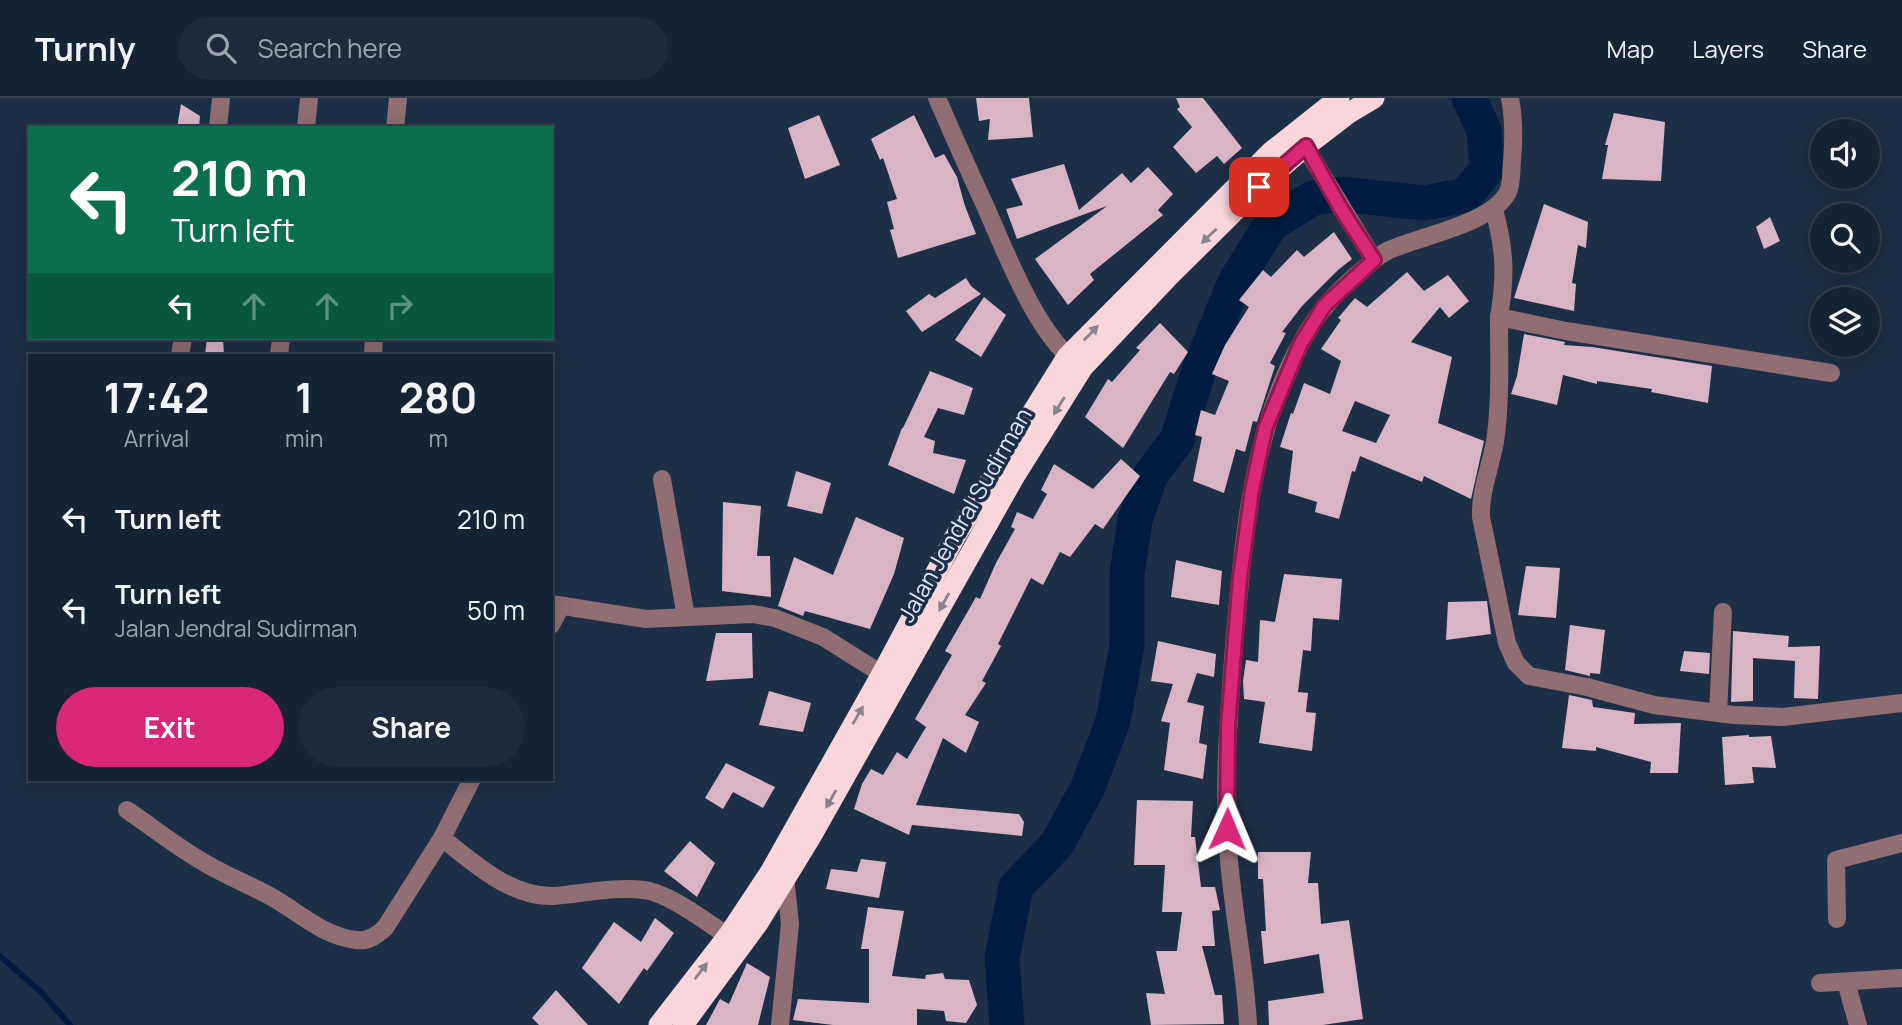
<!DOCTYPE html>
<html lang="en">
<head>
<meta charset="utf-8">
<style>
	body { margin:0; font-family:Manrope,sans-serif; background:#1f2b3c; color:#f1f3f6; height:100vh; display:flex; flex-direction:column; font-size:26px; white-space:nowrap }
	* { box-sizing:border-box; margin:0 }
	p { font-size:23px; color:#9ea4ac }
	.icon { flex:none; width:38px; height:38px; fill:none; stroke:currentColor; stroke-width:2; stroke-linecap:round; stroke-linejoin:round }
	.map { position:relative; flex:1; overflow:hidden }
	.side { position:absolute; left:28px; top:256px; width:525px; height:427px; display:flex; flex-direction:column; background:#162334; border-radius:0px; box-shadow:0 4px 18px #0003,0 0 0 2px #35404f }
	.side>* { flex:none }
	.banner { position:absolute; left:28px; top:28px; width:525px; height:214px; border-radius:0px; box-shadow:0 4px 18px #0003,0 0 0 2px #35404f; background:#0b6e4f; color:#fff; overflow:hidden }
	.buttons { position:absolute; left:1810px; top:21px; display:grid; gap:14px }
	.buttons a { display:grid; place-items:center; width:70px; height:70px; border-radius:50%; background:#162334; box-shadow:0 4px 18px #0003,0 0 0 2px #35404f; font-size:35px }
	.pin { position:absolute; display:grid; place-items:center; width:60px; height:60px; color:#fff; margin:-30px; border-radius:14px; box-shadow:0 4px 10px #0006 }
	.me { position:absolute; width:77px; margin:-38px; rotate:1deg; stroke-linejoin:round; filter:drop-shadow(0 0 5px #0008) }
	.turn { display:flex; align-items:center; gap:24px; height:147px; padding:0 28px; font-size:32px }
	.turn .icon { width:91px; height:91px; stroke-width:2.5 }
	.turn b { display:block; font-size:49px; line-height:60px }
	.lanes { display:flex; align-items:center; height:66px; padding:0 28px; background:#0003; justify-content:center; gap:35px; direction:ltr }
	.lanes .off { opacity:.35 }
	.eta { display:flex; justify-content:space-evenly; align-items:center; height:119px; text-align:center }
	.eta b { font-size:42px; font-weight:700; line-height:49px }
	.primary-button { display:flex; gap:14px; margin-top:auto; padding:14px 28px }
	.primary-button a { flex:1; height:80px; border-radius:42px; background:#db2777; color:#fff; font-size:28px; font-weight:700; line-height:80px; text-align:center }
	.primary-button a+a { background:#1f2b3c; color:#f1f3f6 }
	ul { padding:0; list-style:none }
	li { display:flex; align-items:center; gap:21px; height:91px; padding:0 28px }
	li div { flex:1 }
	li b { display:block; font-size:26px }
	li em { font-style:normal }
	header { display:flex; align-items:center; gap:42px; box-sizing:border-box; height:98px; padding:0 35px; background:#162334; border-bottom:2px solid #35404f }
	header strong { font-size:33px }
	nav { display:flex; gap:38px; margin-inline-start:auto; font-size:24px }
	.search { width:490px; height:63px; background:#1f2b3c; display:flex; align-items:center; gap:18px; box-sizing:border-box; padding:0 24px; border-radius:38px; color:#9ea4ac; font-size:26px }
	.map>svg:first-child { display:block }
</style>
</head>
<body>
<header>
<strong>Turnly</strong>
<div class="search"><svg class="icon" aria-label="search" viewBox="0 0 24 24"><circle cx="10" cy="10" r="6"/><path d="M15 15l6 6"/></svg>Search here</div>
<nav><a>Map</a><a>Layers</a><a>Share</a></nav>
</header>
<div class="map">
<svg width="1902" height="927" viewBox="0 0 1902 927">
	<rect width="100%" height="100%" fill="#1d2f46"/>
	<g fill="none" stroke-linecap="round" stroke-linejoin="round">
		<!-- stream -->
		<polyline stroke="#001c41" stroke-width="6" points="0,858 41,894 70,927"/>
		<!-- river -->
		<polyline stroke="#001c41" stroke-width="35" points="1007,927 1002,860 1016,789 1057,746 1088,689 1113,623 1127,547 1127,476 1135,422 1151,376 1177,342 1199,272 1235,184 1271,126 1313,100 1341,96 1424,105 1466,97 1487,71 1484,32 1469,0"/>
	</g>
	<!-- building -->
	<g fill="#d9b4c4" fill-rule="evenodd">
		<polygon points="976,0 1029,0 1033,39 988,42 990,21 979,23"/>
		<polygon points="1176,0 1203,0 1242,50 1224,66 1217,58 1196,75 1173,49 1192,29 1177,11 1180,9"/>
		<polygon points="181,6 200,18 199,30 177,30"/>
		<polygon points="1614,15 1665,24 1661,83 1602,81 1608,47 1605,47"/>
		<polygon points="819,17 840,67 805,81 788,30"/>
		<polygon points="914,17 935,60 944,56 957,79 965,108 976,136 898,160 890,132 894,131 887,104 897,101 883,60 880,62 871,41"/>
		<polygon points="1064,66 1079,112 1122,75 1131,85 1148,69 1173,96 1158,112 1163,117 1090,176 1094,182 1068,207 1035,161 1107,108 1017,141 1006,111 1023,107 1011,81"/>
		<polygon points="1544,106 1588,124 1586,150 1578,147 1572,185 1576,186 1574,213 1514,200"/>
		<polygon points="1770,119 1780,143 1764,151 1756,129"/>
		<polygon points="1334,134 1352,161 1338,172 1302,208 1282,234 1286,235 1270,265 1275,268 1257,324 1253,323 1245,354 1236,351 1224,395 1193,383 1202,339 1195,337 1201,312 1215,317 1229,283 1212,276 1225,247 1249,209 1239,202 1263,172 1271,179 1297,152 1304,159"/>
		<path d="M1407,174L1424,193L1448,177L1469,203L1449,220L1440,209L1411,244L1452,259L1438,325L1484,343L1471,401L1424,378L1422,384L1360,358L1355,374L1352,373L1339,421L1315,414L1317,404L1288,395L1293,353L1280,349L1291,315L1293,316L1304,285L1330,296L1341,263L1321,251L1341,222L1338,220L1355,200L1367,209ZM1355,303L1390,317L1376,345L1342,333Z"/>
		<polygon points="966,180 971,188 981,196 922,234 906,213 929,196 935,200"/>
		<polygon points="984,199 1006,217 981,259 955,242"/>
		<polygon points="1160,225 1188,254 1174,276 1170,274 1123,350 1085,319 1108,281 1112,284 1140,252 1136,250"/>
		<polygon points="1524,236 1565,244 1564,247 1592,249 1712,268 1708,305 1651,294 1652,291 1597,283 1597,286 1563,277 1557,307 1511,296 1517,278"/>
		<polygon points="207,240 223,240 224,257 205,257"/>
		<polygon points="930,273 973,290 964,317 938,310 924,339 935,343 933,355 966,362 954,396 888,367 902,330 903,330"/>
		<polygon points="1121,361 1140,378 1103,431 1095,426 1070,459 1060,454 1043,487 1031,480 998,546 1001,548 982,583 986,585 965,617 979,624 966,655 943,640 916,707 1019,716 1024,724 1022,738 912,727 909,737 854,711 862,686 871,671 883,677 897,654 907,661 926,629 915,621 952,557 945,553 976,499 980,501 996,465 1015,431 1011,429 1017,414 1033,421 1047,396 1041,392 1054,366 1093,391"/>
		<polygon points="796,373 831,385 822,416 787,408"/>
		<polygon points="723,404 761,408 757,458 770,458 771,499 722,493"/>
		<polygon points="856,419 904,440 894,476 870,531 805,513 803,518 778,508 794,459 833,477"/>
		<polygon points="1176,462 1222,473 1219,507 1171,499"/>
		<polygon points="1526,468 1560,470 1556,520 1518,517"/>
		<polygon points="1284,476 1342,481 1339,522 1313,520 1311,553 1303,552 1298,594 1308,595 1306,614 1316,615 1312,653 1259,645 1265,604 1244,601 1243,583 1246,562 1258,564 1260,522 1275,524"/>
		<polygon points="1487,503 1491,536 1446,542 1448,504"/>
		<polygon points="1570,527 1605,532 1600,576 1590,575 1590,578 1565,572"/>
		<polygon points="1733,533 1789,538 1788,549 1820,548 1818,601 1794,600 1795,563 1753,560 1753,603 1731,604"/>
		<polygon points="716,535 752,535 753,580 706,583"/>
		<polygon points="1158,543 1216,556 1214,579 1197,575 1187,604 1204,608 1199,645 1207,647 1203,681 1164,672 1170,625 1161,623 1173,586 1151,583"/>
		<polygon points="1684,553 1710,555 1709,576 1680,573"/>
		<polygon points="769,593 811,605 803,634 759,627"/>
		<polygon points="1569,597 1592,602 1593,609 1635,615 1634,626 1681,625 1678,675 1650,675 1651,664 1596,649 1596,653 1562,650"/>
		<polygon points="1749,637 1749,639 1771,638 1776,670 1752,669 1754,685 1725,687 1722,639"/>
		<polygon points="726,665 775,689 763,710 733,694 723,711 705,700"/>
		<polygon points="1137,702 1193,703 1191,739 1195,739 1201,789 1215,789 1220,812 1212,813 1215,848 1202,848 1215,897 1222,897 1224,926 1151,927 1146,895 1165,896 1156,853 1177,853 1182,814 1162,814 1165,767 1134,767"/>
		<polygon points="690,743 715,765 697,799 664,773"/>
		<polygon points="1258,754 1311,754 1308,785 1318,785 1321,826 1349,822 1363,921 1323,927 1269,927 1268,903 1324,895 1319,856 1264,866 1261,833 1266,833 1263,781 1258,781"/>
		<polygon points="861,761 886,764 879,800 826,791 831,771 857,774"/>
		<polygon points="868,809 904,813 892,878 925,881 926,877 943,875 945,881 969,882 977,907 966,925 946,923 944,913 917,911 917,927 833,927 793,922 798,901 869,905 869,851 861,851"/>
		<polygon points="655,820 674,835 647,873 644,870 619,906 582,870 614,824 641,844"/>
		<polygon points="747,865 770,879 758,927 706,927 720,901 729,906"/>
		<polygon points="556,892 588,927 539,927 532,920"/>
	</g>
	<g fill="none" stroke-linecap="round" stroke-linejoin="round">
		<!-- minor -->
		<g stroke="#906e73" stroke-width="18">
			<path d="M937,0C953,37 970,75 987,112C1006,155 1039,242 1079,266"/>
			<polyline points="218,30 221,0"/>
			<polyline points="306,30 309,0"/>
			<polyline points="395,30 398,0"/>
			<polyline points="1298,37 1374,162"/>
			<path d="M1494,112C1505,151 1506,178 1499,219L1566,233L1831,275"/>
			<path d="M1499,219C1499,260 1501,303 1495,344C1490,370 1480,394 1481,419L1507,545L1516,565L1529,578L1587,589L1654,607L1734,617L1783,619L1902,605"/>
			<polyline points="180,257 183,240"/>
			<polyline points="279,257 281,240"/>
			<polyline points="373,257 374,240"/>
			<polyline points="662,381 686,519"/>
			<polyline points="551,506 646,521 753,516 775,520 823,539 882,576"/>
			<polyline points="551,527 561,508"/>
			<polyline points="1718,615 1723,514"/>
			<path d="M127,712C155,731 182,753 212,769C233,781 255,789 275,801C302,817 324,838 356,842C368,844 377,837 385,830L442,740L472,681"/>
			<path d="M442,740C474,765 510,799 553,798C581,796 616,788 644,792C669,795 706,824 728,838"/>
			<polyline points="1837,821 1836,762 1902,745"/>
			<polyline points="1846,884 1858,927"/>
			<polyline points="1820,885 1902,880"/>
			<polyline points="780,927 790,826 785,779 780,777"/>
			<path d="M1248,927C1245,862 1229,798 1227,732C1224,668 1230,601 1235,537C1244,437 1252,334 1301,245C1318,213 1338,192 1366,169C1372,164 1379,157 1387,153C1419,138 1492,126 1508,94C1512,86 1511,72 1512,63C1514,41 1514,21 1510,0"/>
		</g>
		<!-- highway -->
		<g stroke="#f9d6db" stroke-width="21">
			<polyline points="659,927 728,838 771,773 882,576 955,439 1067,259 1271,54 1339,0"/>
			<polyline points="683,927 758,825 810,740 1014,379 1083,269 1169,178 1259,89 1306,48 1349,15 1374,0"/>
		</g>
	</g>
	<!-- one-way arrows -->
	<defs><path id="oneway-solid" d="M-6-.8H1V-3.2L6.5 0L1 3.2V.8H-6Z" transform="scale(1.75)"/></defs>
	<g fill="#8b8290">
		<use href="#oneway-solid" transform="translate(1209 138) rotate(136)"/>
		<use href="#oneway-solid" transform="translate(1091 235) rotate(-46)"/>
		<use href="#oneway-solid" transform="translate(1059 308) rotate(121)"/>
		<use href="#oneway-solid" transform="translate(944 504) rotate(119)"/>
		<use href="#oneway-solid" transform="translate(858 617) rotate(-60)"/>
		<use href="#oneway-solid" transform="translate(831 701) rotate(119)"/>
		<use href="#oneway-solid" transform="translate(701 873) rotate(-53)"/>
	</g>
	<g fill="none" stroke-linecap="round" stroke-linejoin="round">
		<defs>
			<polyline id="route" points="1227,731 1228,628 1240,480 1252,392 1265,331 1300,247 1324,208 1374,162 1341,111 1306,48 1259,89"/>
		</defs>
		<!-- route casing -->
		<use href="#route" stroke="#8e194d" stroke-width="18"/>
		<!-- route -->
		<use href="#route" stroke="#db2777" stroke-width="12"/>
	</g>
	<g text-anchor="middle" stroke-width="7" stroke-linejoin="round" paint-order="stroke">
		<!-- street labels -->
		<g font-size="23" fill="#dde9f8" stroke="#1d2f46">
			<text transform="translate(965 417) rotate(-60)" y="8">Jalan Jendral Sudirman</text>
		</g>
	</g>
</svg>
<div class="buttons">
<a><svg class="icon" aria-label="sound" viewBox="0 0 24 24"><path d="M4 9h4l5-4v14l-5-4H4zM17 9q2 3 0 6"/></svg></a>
<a><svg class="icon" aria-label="search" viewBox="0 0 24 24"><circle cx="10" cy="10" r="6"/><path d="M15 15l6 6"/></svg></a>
<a><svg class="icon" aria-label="layers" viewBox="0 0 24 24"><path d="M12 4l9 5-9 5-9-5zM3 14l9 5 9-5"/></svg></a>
</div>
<div class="pin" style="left:1259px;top:89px;background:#d93025"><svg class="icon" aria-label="arrive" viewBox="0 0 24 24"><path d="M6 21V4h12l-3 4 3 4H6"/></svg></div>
<svg class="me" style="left:1227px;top:731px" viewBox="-20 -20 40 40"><path d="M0-17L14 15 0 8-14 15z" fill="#db2777" stroke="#fff" stroke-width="4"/></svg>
<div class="banner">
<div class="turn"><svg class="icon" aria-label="left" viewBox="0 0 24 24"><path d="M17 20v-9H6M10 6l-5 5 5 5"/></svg><div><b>210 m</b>Turn left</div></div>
<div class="lanes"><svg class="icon" aria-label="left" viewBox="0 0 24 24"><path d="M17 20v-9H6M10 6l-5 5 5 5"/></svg><svg class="icon off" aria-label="ahead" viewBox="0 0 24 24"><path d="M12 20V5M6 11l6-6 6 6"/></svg><svg class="icon off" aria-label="ahead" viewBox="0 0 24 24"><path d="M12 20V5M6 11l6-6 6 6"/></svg><svg class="icon off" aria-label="right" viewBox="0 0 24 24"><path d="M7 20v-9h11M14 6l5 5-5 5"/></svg></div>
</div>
<section class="side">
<div class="eta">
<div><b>17:42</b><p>Arrival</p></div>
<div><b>1</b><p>min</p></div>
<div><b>280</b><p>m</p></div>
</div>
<ul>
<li><svg class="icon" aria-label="left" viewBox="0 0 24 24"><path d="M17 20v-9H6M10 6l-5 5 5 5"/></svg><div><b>Turn left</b></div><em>210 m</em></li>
<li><svg class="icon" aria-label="left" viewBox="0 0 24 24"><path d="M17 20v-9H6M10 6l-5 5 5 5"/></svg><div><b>Turn left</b><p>Jalan Jendral Sudirman</p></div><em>50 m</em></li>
</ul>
<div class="primary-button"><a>Exit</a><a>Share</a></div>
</section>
</div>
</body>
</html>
